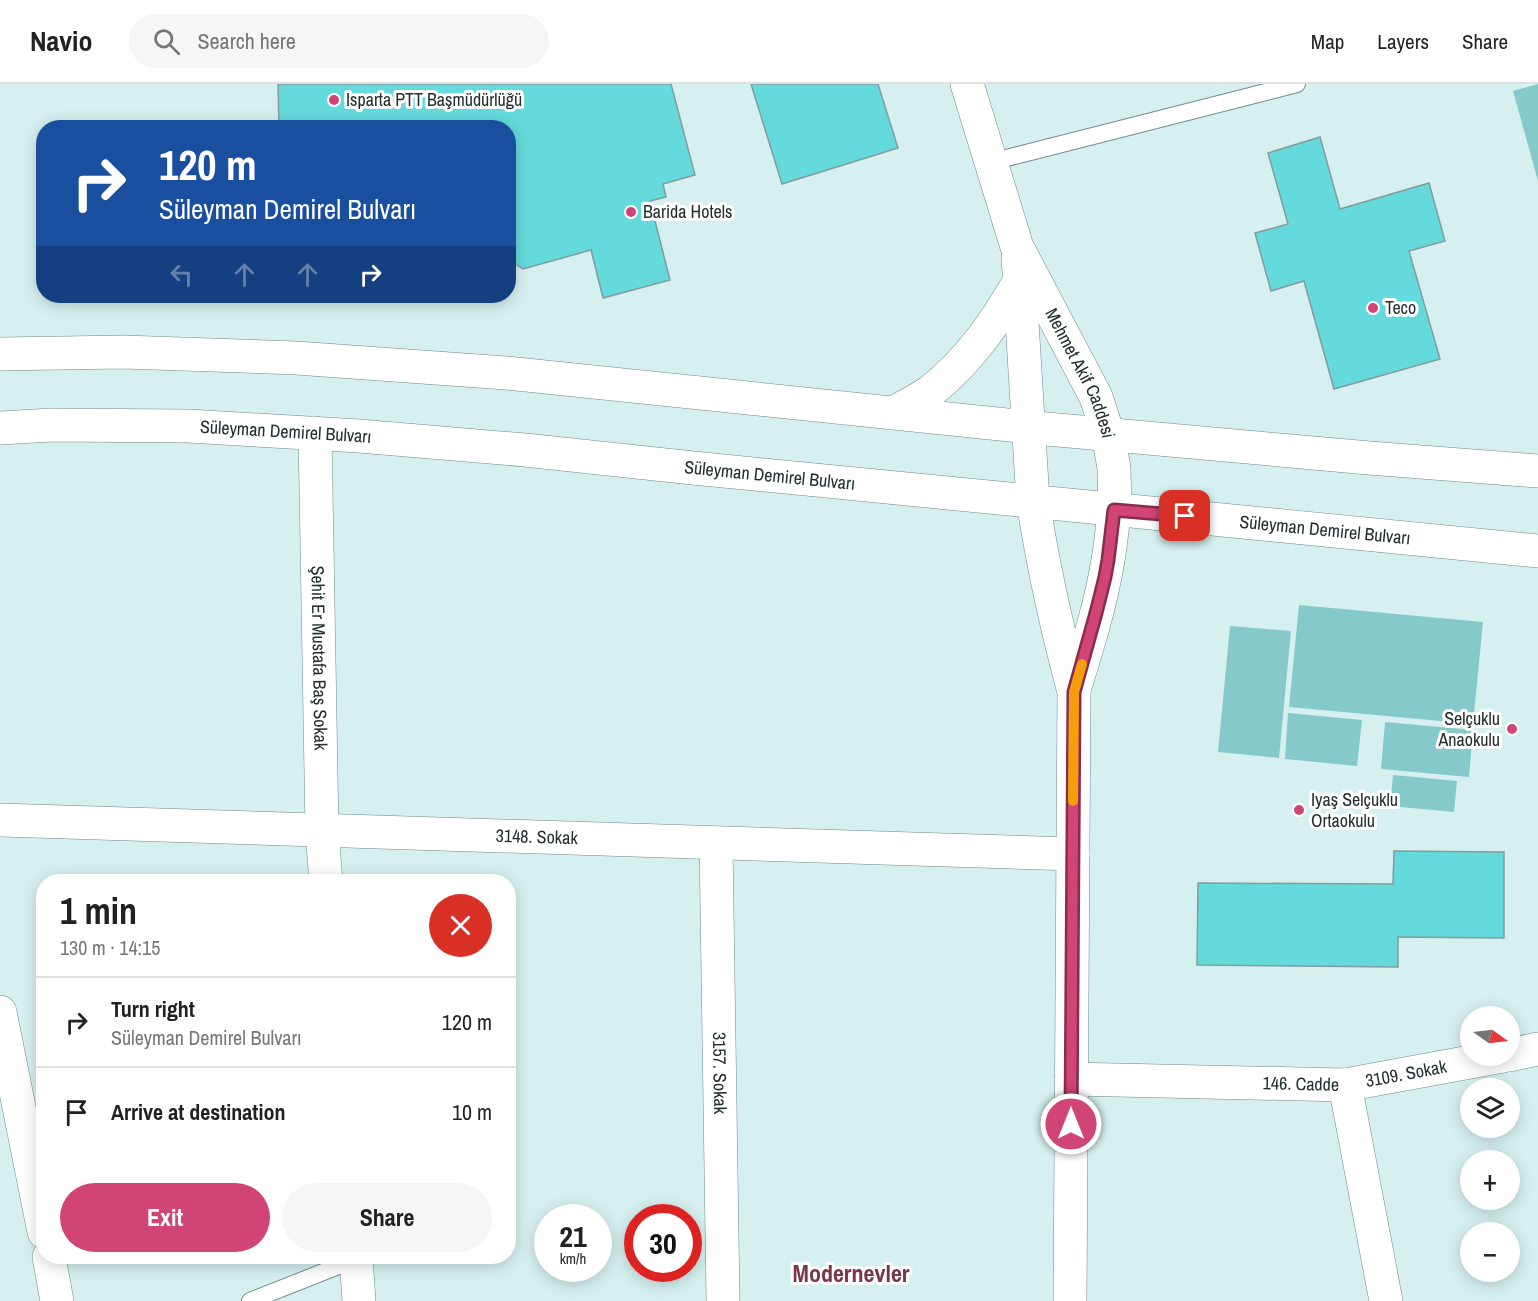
<!DOCTYPE html>
<html lang="en">
<head>
<meta charset="utf-8">
<style>
	body { margin:0; font-family:"Archivo Narrow",sans-serif; background:#f6f6f6; color:#222; height:100vh; display:flex; flex-direction:column; font-size:22px; white-space:nowrap }
	* { box-sizing:border-box; margin:0 }
	p { font-size:20px; color:#767676 }
	.icon { flex:none; width:33px; height:33px; fill:none; stroke:currentColor; stroke-width:2; stroke-linecap:round; stroke-linejoin:round }
	.map { position:relative; flex:1; overflow:hidden }
	.drawer { position:absolute; left:36px; top:790px; width:480px; height:390px; display:flex; flex-direction:column; background:#fff; border-radius:24px; box-shadow:0 3px 15px #0003 }
	.drawer>* { flex:none }
	.hud { position:absolute; left:36px; top:36px; width:480px; height:183px; border-radius:24px; box-shadow:0 3px 15px #0003; background:#1a4fa0; color:#fff; overflow:hidden }
	.needle { width:39px; rotate:104deg }
	.buttons { position:absolute; left:1460px; top:922px; display:grid; gap:12px }
	.buttons a { display:grid; place-items:center; width:60px; height:60px; border-radius:50%; background:#fff; box-shadow:0 3px 15px #0003; font-size:30px }
	.speed { position:absolute; left:534px; top:1120px; display:flex; gap:12px; font-size:30px; font-weight:700; text-align:center }
	.speed>* { display:grid; place-content:center; width:78px; height:78px; border-radius:50%; background:#fff; box-shadow:0 3px 15px #0003; line-height:1 }
	.speed small { font-size:15px; font-weight:400 }
	.speed .limit { border:9px solid #d22; background:#fff; color:#111 }
	.pin { position:absolute; display:grid; place-items:center; width:51px; height:51px; color:#fff; margin:-26px; border-radius:12px; box-shadow:0 3px 9px #0006 }
	.me { position:absolute; width:66px; margin:-33px; rotate:0deg; stroke-linejoin:round; filter:drop-shadow(0 0 4px #0008) }
	.turn { display:flex; align-items:center; gap:21px; height:126px; padding:0 24px; font-size:27px }
	.turn .icon { width:78px; height:78px; stroke-width:2.5 }
	.turn b { display:block; font-size:42px; line-height:51px }
	.lanes { display:flex; align-items:center; height:57px; padding:0 24px; background:#0003; justify-content:center; gap:30px; direction:ltr }
	.lanes .off { opacity:.35 }
	.round { display:grid; place-items:center; flex:none; width:63px; height:63px; border-radius:32px; background:#f6f6f6 }
	.headline { display:flex; align-items:center; justify-content:space-between; height:102px; padding:0 24px }
	h1 { font-size:36px; font-weight:700; line-height:45px }
	.primary-button { display:flex; gap:12px; margin-top:auto; padding:12px 24px }
	.primary-button a { flex:1; height:69px; border-radius:36px; background:#d14476; color:#fff; font-size:24px; font-weight:700; line-height:69px; text-align:center }
	.primary-button a+a { background:#f6f6f6; color:#222 }
	ul { padding:0; list-style:none }
	li { display:flex; align-items:center; gap:18px; height:90px; padding:0 24px; border-top:2px solid #e0e0e0 }
	li div { flex:1 }
	li b { display:block; font-size:22px }
	li em { font-style:normal }
	header { display:flex; align-items:center; gap:36px; box-sizing:border-box; height:84px; padding:0 30px; background:#fff; border-bottom:2px solid #e0e0e0 }
	header strong { font-size:28px }
	nav { display:flex; gap:33px; margin-inline-start:auto; font-size:21px }
	.search { width:420px; height:54px; background:#f6f6f6; display:flex; align-items:center; gap:15px; box-sizing:border-box; padding:0 21px; border-radius:33px; color:#767676; font-size:22px }
	.map>svg:first-child { display:block }
</style>
</head>
<body>
<header>
<strong>Navio</strong>
<div class="search"><svg class="icon" aria-label="search" viewBox="0 0 24 24"><circle cx="10" cy="10" r="6"/><path d="M15 15l6 6"/></svg>Search here</div>
<nav><a>Map</a><a>Layers</a><a>Share</a></nav>
</header>
<div class="map">
<svg width="1538" height="1217" viewBox="0 0 1538 1217">
	<rect width="100%" height="100%" fill="#d6f0f0"/>
	<!-- green -->
	<g fill="#86c9ca">
		<polygon points="1538,0 1538,97 1513,7"/>
		<polygon points="1299,521 1483,538 1473,640 1289,623"/>
		<polygon points="1230,542 1291,547 1279,674 1218,668"/>
		<polygon points="1288,629 1362,636 1357,682 1285,675"/>
		<polygon points="1385,638 1473,646 1469,693 1381,685"/>
		<polygon points="1393,691 1457,697 1454,728 1390,722"/>
	</g>
	<!-- building -->
	<g fill="#65dadc" stroke="#839c9c" stroke-width="1.5">
		<polygon points="278,0 671,0 695,91 663,100 666,113 650,117 670,196 603,214 591,166 523,185 508,175 508,44 279,44"/>
		<polygon points="751,0 878,0 898,64 782,100"/>
		<polygon points="1320,53 1340,125 1429,99 1445,157 1409,167 1440,275 1334,305 1304,197 1271,207 1255,149 1288,140 1268,69"/>
		<polygon points="1394,767 1504,768 1504,854 1398,853 1398,883 1197,881 1198,799 1393,800"/>
	</g>
	<g fill="none" stroke-linecap="round" stroke-linejoin="round">
		<defs>
			<g id="lane">
				<polyline points="991,78 1297,0"/>
				<polyline points="250,1217 356,1175"/>
			</g>
			<g id="street">
				<path id="s1" d="M315,349L322,747L326,798"/>
				<path d="M1033,417C1043,482 1057,545 1074,608L1070,1217"/>
				<path d="M1074,606C1087,564 1101,520 1108,476C1111,460 1112,442 1115,426"/>
				<path id="s2" d="M0,736L1073,770"/>
				<path id="s3" d="M716,759L723,1217"/>
				<polyline points="0,928 44,1148"/>
				<polyline points="1509,971 1538,965"/>
				<path id="s4" d="M1071,995L1345,1001L1386,1217"/>
				<path id="s5" d="M1345,1001L1503,972"/>
				<polyline points="49,1173 57,1217"/>
				<polyline points="356,1173 359,1217"/>
			</g>
			<g id="secondary">
				<path id="s6" d="M967,0L1017,163L1096,313L1108,350L1114,384L1115,426"/>
				<polyline points="1018,173 1033,417"/>
				<path d="M895,328C907,321 920,315 931,307C969,277 995,239 1019,198"/>
			</g>
			<g id="primary">
				<polyline points="0,270 123,268 296,274 506,289 1047,345 1369,374 1538,387"/>
				<path id="s7" d="M0,344L52,341L188,342L359,352L525,366L693,384L1538,467"/>
			</g>
		</defs>
		<!-- lane casing -->
		<use href="#lane" stroke="#708989" stroke-width="18"/>
		<!-- street casing -->
		<use href="#street" stroke="#708989" stroke-width="34"/>
		<!-- secondary casing -->
		<use href="#secondary" stroke="#708989" stroke-width="34"/>
		<!-- primary casing -->
		<use href="#primary" stroke="#708989" stroke-width="34"/>
		<!-- lane -->
		<use href="#lane" stroke="#fff" stroke-width="16"/>
		<!-- street -->
		<use href="#street" stroke="#fff" stroke-width="33"/>
		<!-- secondary -->
		<use href="#secondary" stroke="#fff" stroke-width="33"/>
		<!-- primary -->
		<use href="#primary" stroke="#fff" stroke-width="33"/>
	</g>
	<g fill="none" stroke-linecap="round" stroke-linejoin="round">
		<defs>
			<polyline id="route" points="1071,1040 1074,608 1096,529 1105,493 1108,476 1114,426 1185,432"/>
		</defs>
		<!-- route casing -->
		<use href="#route" stroke="#882c4d" stroke-width="15"/>
		<!-- route -->
		<use href="#route" stroke="#d14476" stroke-width="10"/>
		<!-- slow -->
		<polyline stroke="#f59e0b" stroke-width="10" points="1073,717 1074,608 1082,580"/>
	</g>
	<!-- markers -->
	<g fill="#d14476" stroke="#fff" stroke-width="2">
		<circle cx="334" cy="16" r="6"/>
		<circle cx="631" cy="128" r="6"/>
		<circle cx="1373" cy="224" r="6"/>
		<circle cx="1512" cy="645" r="6"/>
		<circle cx="1299" cy="726" r="6"/>
	</g>
	<g text-anchor="middle" stroke-width="6" stroke-linejoin="round" paint-order="stroke">
		<!-- poi labels -->
		<g font-size="18" fill="#232e2e" stroke="#fff" text-anchor="start">
			<text x="346" y="22">Isparta PTT Başmüdürlüğü</text>
			<text x="643" y="134">Barida Hotels</text>
			<text x="1385" y="230">Teco</text>
			<text x="1500" y="641" text-anchor="end">Selçuklu<tspan x="1500" dy="21">Anaokulu</tspan></text>
			<text x="1311" y="722">Iyaş Selçuklu<tspan x="1311" dy="21">Ortaokulu</tspan></text>
		</g>
		<!-- street labels -->
		<g font-size="18" fill="#232e2e" stroke="#fff">
			<text dy="6" stroke="none"><textPath href="#s6" startOffset="312">Mehmet Akif Caddesi</textPath></text>
			<text dy="6" stroke="none"><textPath href="#s7" startOffset="286">Süleyman Demirel Bulvarı</textPath></text>
			<text dy="6" stroke="none"><textPath href="#s7" startOffset="772">Süleyman Demirel Bulvarı</textPath></text>
			<text dy="6" stroke="none"><textPath href="#s7" startOffset="1330">Süleyman Demirel Bulvarı</textPath></text>
			<text dy="6" stroke="none"><textPath href="#s1" startOffset="225">Şehit Er Mustafa Baş Sokak</textPath></text>
			<text dy="6" stroke="none"><textPath href="#s2" startOffset="537">3148. Sokak</textPath></text>
			<text dy="6" stroke="none"><textPath href="#s3" startOffset="230">3157. Sokak</textPath></text>
			<text dy="6" stroke="none"><textPath href="#s5" startOffset="62">3109. Sokak</textPath></text>
			<text dy="6" stroke="none"><textPath href="#s4" startOffset="230">146. Cadde</textPath></text>
		</g>
		<!-- district labels -->
		<g font-size="24" font-weight="bold" fill="#7b354b" stroke="#fff">
			<text x="851" y="1198">Modernevler</text>
		</g>
	</g>
</svg>
<div class="buttons">
<a><svg class="needle" viewBox="-14 -14 28 28"><path d="M0-13l5 13h-10z" fill="#e53935"/><path d="M0 13l5-13h-10z" fill="#767676"/></svg></a>
<a><svg class="icon" aria-label="layers" viewBox="0 0 24 24"><path d="M12 4l9 5-9 5-9-5zM3 14l9 5 9-5"/></svg></a>
<a>+</a>
<a>−</a>
</div>
<div class="speed"><div>21<small>km/h</small></div><div class="limit">30</div></div>
<div class="pin" style="left:1185px;top:432px;background:#d93025"><svg class="icon" aria-label="arrive" viewBox="0 0 24 24"><path d="M6 21V4h12l-3 4 3 4H6"/></svg></div>
<svg class="me" style="left:1071px;top:1040px" viewBox="-20 -20 40 40"><circle r="17" fill="#d14476" stroke="#fff" stroke-width="3"/><path d="M0-11L8 9 0 5-8 9z" fill="#fff"/></svg>
<div class="hud">
<div class="turn"><svg class="icon" aria-label="right" viewBox="0 0 24 24"><path d="M7 20v-9h11M14 6l5 5-5 5"/></svg><div><b>120 m</b>Süleyman Demirel Bulvarı</div></div>
<div class="lanes"><svg class="icon off" aria-label="left" viewBox="0 0 24 24"><path d="M17 20v-9H6M10 6l-5 5 5 5"/></svg><svg class="icon off" aria-label="ahead" viewBox="0 0 24 24"><path d="M12 20V5M6 11l6-6 6 6"/></svg><svg class="icon off" aria-label="ahead" viewBox="0 0 24 24"><path d="M12 20V5M6 11l6-6 6 6"/></svg><svg class="icon" aria-label="right" viewBox="0 0 24 24"><path d="M7 20v-9h11M14 6l5 5-5 5"/></svg></div>
</div>
<section class="drawer">
<div class="headline"><div><h1>1 min</h1><p>130 m · 14:15</p></div><a class="round" style="background:#d93025;color:#fff"><svg class="icon" aria-label="close" viewBox="0 0 24 24"><path d="M6 6l12 12M18 6L6 18"/></svg></a></div>
<ul>
<li><svg class="icon" aria-label="right" viewBox="0 0 24 24"><path d="M7 20v-9h11M14 6l5 5-5 5"/></svg><div><b>Turn right</b><p>Süleyman Demirel Bulvarı</p></div><em>120 m</em></li>
<li><svg class="icon" aria-label="arrive" viewBox="0 0 24 24"><path d="M6 21V4h12l-3 4 3 4H6"/></svg><div><b>Arrive at destination</b></div><em>10 m</em></li>
</ul>
<div class="primary-button"><a>Exit</a><a>Share</a></div>
</section>
</div>
</body>
</html>
